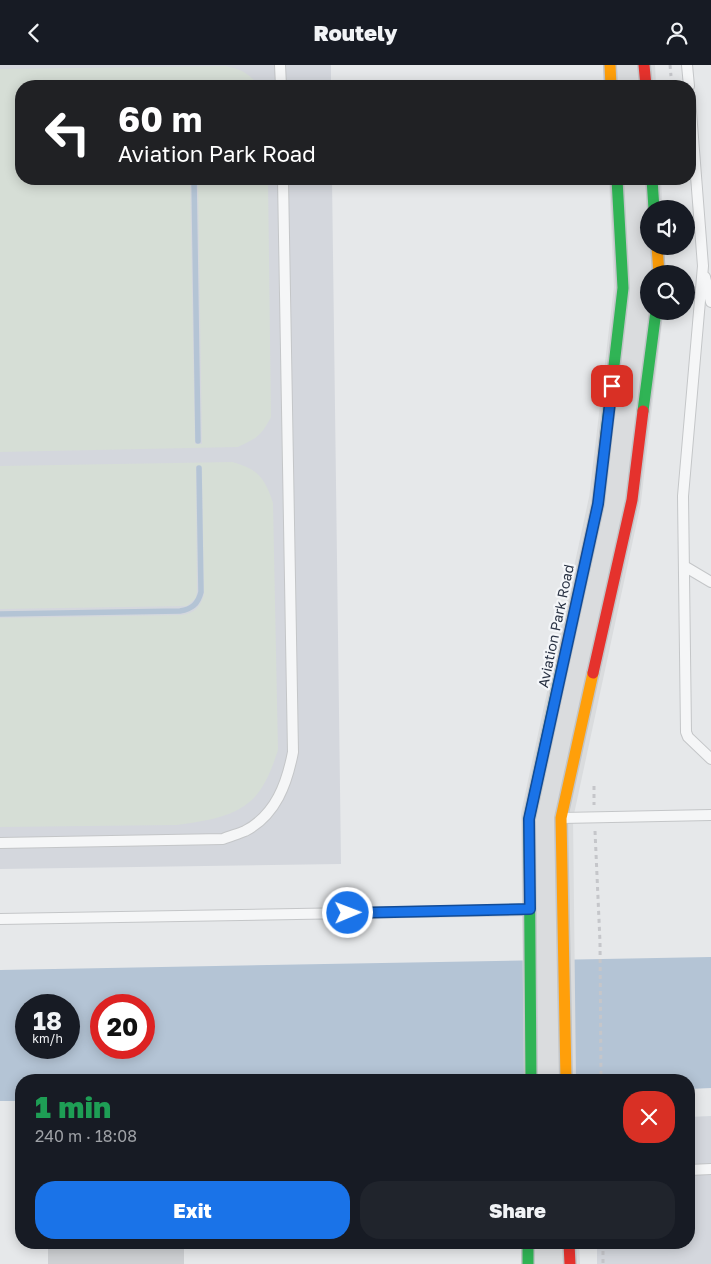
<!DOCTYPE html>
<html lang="en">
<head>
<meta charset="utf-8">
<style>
	body { margin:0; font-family:"Golos Text",sans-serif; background:#20242c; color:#f1f3f6; height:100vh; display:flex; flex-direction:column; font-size:19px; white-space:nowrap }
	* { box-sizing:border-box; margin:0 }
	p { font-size:16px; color:#9ea1a6 }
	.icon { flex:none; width:28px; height:28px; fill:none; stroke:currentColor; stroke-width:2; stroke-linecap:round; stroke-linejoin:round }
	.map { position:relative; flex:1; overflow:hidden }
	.panel { position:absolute; left:15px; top:1009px; width:680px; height:175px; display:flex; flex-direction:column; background:#171b24; border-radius:20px; box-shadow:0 2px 12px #0003 }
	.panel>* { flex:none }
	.banner { position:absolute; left:15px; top:15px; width:681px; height:105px; border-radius:20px; box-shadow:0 2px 12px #0003; background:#202124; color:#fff; overflow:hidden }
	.fabs { position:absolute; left:640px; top:135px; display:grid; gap:10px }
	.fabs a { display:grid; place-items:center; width:55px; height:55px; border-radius:50%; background:#171b24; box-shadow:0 2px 12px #0003; font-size:25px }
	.speed { position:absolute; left:15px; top:929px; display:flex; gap:10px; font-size:25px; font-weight:700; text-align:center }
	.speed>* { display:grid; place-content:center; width:65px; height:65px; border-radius:50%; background:#171b24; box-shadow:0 2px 12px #0003; line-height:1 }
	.speed small { font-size:12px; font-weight:400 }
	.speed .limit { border:8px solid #d22; background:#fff; color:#111 }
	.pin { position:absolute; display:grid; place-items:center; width:42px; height:42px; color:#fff; margin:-21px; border-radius:10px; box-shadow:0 2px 8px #0006 }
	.me { position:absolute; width:55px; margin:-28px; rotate:89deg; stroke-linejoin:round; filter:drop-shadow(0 0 4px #0008) }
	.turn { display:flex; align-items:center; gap:18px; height:105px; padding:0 20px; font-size:22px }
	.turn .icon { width:65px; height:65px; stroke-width:2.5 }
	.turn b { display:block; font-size:35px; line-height:42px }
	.round { display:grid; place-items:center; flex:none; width:52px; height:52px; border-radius:20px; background:#20242c }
	.overview { display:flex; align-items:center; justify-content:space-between; height:85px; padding:0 20px }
	h1 { font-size:30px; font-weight:800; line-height:38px; color:#1e9e55 }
	.cta { display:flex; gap:10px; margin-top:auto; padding:10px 20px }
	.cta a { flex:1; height:58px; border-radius:20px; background:#1a73e8; color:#fff; font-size:20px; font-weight:800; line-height:58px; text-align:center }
	.cta a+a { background:#20242c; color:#f1f3f6 }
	header { display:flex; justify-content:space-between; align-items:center; height:65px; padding:0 20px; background:#171b24; font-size:22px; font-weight:800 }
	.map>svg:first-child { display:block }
</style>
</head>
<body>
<header><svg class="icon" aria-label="back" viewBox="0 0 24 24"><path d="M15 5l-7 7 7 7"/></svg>Routely<svg class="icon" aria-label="person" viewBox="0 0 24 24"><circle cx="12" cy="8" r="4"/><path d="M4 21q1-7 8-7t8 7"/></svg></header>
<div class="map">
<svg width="711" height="1199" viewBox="0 0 711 1199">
	<rect width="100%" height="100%" fill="#e6e8ea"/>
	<!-- built -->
	<g fill="#d4d7dd">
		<polygon points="0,0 331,0 331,21 21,21 21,114 332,114 341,799 0,804"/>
		<polygon points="711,1051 711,1199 597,1199 597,1178 689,1178 689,1052"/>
	</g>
	<!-- green -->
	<g fill="#d6ded6">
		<path d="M225,1C240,4 250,8 258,21H21V114H190L195,379H202L198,114H268L271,352C261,371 257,373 238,382L0,387V4Z"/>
		<path d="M232,397C258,404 265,413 273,438L278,685C273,700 268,715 258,728C240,752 205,756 177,760L0,762V553L182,550C195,548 200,542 204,530L202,402L196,401L197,526L196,533L187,541L0,544V401Z"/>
	</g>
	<!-- water -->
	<path fill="#b4c4d5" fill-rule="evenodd" d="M711,892V1023L689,1024V1015H21V1036H0V905ZM26,940H69V982H26ZM101,940H144V982H101Z"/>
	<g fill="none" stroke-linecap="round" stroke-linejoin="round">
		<!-- stream -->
		<g stroke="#b4c4d5" stroke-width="5.5">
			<polyline points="194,114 198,376"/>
			<path d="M0,549L180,546C192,544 198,539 201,527L199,403"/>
		</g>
		<!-- taxiway -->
		<g stroke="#dadcde" stroke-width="52">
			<polyline points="629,0 630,21"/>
			<polyline points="550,1015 547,751 615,435 640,223 635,114"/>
			<polyline points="553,1178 554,1199"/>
		</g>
	</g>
	<!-- building -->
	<polygon fill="#ced0d3" points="184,1179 184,1199 48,1199 48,1180"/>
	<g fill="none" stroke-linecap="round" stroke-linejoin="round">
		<defs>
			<g id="lane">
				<polyline points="280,0 281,21"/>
				<polyline points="687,0 689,21"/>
				<polyline points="690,34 703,201 683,431 686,667 688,672 711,694"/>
				<polyline points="705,212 711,237"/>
				<polyline points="684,501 711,517"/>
				<polyline points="562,753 711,750"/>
				<path d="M0,778L223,774C230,771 238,769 245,766C276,750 287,718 293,687L283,114"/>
				<polyline points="0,854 529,845"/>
				<polyline points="689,1105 711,1104"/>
			</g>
			<g id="fast">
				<polyline points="652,114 654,144"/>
				<polyline points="643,346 656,246"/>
				<polyline points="606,369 623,223 617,114"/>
				<polyline points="531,1015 529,754 562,602"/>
				<polyline points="528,1178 528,1199"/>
			</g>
			<g id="slow">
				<polyline points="610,0 611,21"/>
				<polyline points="657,181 659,209"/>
				<polyline points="562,602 598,439 606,369"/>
				<polyline points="566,1015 561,753 593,608"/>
			</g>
			<g id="jam">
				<polyline points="644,0 646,21"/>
				<polyline points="593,608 632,435 643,346"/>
				<polyline points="569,1178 570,1199"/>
			</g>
		</defs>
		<!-- lane casing -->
		<use href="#lane" stroke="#c4c6c8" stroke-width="12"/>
		<!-- fast casing -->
		<use href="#fast" stroke="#c2c5c8" stroke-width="14"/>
		<!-- slow casing -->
		<use href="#slow" stroke="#c2c5c8" stroke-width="14"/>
		<!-- jam casing -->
		<use href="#jam" stroke="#c2c5c8" stroke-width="14"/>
		<!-- path -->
		<g stroke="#c5c6ca" stroke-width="3" stroke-dasharray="4 4" stroke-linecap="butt">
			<polyline points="670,0 671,11"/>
			<polyline points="594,721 594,740"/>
			<polyline points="595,766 600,877 601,1015"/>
			<polyline points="603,1178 603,1199"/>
		</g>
		<!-- lane -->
		<use href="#lane" stroke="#f5f6f7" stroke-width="10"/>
		<!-- fast -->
		<use href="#fast" stroke="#30b455" stroke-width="11"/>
		<!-- slow -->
		<use href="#slow" stroke="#ff9f0a" stroke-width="11"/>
		<!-- jam -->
		<use href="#jam" stroke="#e5322d" stroke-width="11"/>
	</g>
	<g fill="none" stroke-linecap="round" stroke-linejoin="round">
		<defs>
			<polyline id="route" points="348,848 530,844 529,754 598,439 612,321"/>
		</defs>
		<!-- route casing -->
		<use href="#route" stroke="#114b97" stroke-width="12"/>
		<!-- route -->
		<use href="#route" stroke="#1a73e8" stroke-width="9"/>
	</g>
	<g text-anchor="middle" stroke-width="4.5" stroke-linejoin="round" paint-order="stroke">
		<!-- street labels -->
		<g font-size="14" fill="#2b3445" stroke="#f4f6f9">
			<text transform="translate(556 561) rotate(-78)" y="5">Aviation Park Road</text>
		</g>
	</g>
</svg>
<div class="fabs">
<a><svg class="icon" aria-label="sound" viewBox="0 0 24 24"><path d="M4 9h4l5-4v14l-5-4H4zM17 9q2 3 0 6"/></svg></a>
<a><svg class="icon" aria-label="search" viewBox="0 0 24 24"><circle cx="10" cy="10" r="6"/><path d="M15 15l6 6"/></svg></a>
</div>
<div class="speed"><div>18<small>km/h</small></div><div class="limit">20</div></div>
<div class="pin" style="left:612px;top:321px;background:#d93025"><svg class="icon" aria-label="arrive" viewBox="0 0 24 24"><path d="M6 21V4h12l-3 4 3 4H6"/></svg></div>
<svg class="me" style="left:348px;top:848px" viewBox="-20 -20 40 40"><circle r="17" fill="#1a73e8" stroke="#fff" stroke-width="3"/><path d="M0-11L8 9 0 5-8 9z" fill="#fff"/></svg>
<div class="banner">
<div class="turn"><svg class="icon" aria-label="left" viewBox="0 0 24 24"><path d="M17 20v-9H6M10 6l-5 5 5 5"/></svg><div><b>60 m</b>Aviation Park Road</div></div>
</div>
<section class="panel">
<div class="overview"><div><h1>1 min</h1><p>240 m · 18:08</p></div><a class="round" style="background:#d93025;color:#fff"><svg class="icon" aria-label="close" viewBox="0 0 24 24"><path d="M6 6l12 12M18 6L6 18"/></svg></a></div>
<div class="cta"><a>Exit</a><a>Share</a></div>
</section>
</div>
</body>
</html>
